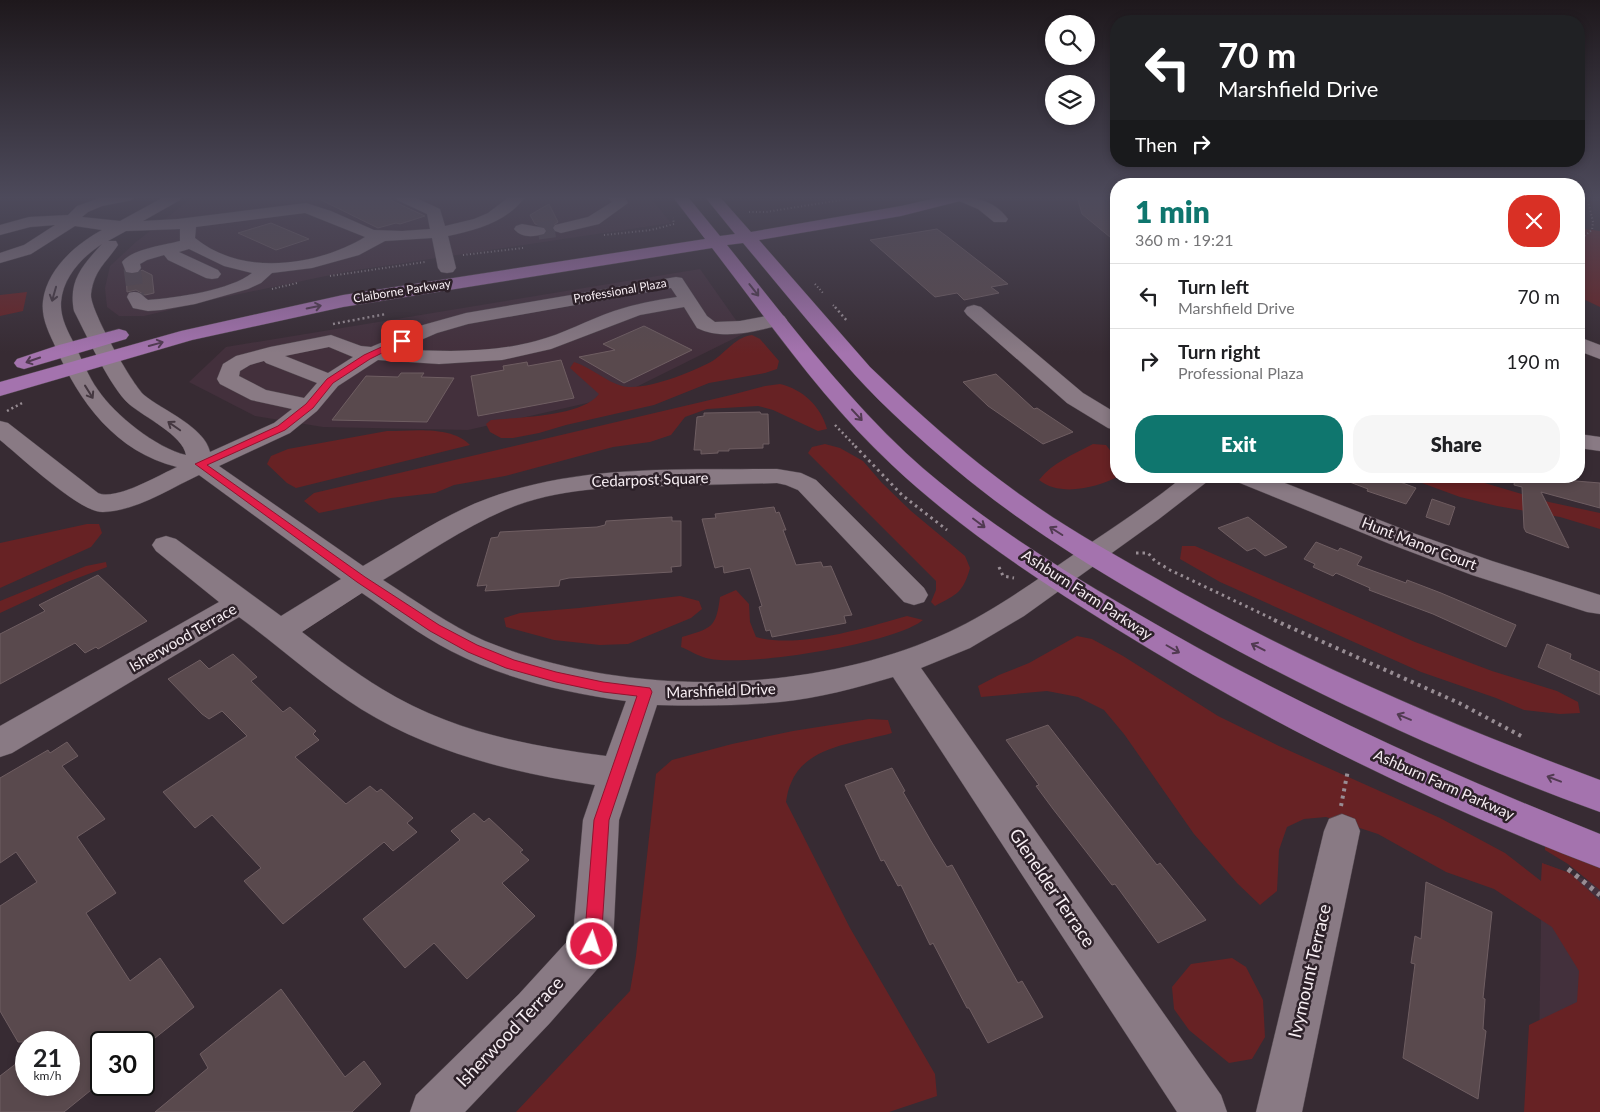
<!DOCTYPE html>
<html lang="en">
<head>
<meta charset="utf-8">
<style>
	body { margin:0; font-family:Lato,sans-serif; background:#f6f6f6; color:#202124; height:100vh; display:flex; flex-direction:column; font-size:19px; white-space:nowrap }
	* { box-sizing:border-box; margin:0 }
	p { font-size:16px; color:#757577 }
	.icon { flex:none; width:28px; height:28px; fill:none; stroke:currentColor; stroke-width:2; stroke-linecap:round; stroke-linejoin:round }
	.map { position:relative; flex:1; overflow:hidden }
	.details { position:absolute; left:1110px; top:178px; width:475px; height:305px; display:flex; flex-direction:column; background:#fff; border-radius:20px; box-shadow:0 2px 8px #0003 }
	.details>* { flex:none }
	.banner { position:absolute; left:1110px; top:15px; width:475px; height:152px; border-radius:20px; box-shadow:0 2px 8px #0003; background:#202124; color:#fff; overflow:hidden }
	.controls { position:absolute; left:1045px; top:15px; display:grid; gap:10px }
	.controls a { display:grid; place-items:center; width:50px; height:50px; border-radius:50%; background:#fff; box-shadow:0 2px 8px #0003; font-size:25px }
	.speed { position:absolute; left:15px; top:1031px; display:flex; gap:10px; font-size:25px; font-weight:700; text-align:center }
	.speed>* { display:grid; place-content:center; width:65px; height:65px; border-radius:50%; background:#fff; box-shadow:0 2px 8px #0003; line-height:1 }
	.speed small { font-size:12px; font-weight:400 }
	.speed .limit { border:2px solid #111; border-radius:8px; background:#fff; color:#111 }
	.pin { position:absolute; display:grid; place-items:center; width:42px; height:42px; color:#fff; margin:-21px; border-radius:10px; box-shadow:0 2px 8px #0006 }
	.me { position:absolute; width:55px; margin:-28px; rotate:4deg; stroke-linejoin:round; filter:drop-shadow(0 0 4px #0008) }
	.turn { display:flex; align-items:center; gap:18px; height:105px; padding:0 25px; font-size:22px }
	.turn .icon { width:65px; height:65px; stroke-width:2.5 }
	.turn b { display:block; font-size:35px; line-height:42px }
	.then { display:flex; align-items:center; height:48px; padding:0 25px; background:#0003; gap:10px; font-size:19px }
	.round { display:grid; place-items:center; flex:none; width:52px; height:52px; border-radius:20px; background:#f6f6f6 }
	.head { display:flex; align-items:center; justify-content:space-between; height:85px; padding:0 25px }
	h1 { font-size:30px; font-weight:800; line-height:38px; color:#0f766e }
	.action { display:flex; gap:10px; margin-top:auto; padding:10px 25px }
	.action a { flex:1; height:58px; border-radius:20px; background:#0f766e; color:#fff; font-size:20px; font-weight:800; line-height:58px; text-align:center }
	.action a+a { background:#f6f6f6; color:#202124 }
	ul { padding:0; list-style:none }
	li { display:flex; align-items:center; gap:15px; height:65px; padding:0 25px; border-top:1px solid #e0e0e0 }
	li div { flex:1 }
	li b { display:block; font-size:19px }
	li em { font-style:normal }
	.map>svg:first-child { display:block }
</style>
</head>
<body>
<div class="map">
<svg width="1600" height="1112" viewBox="0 0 1600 1112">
	<rect width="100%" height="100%" fill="#372b33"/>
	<!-- built -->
	<g fill="#43303c">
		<polygon points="193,197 650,197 671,223 350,271 211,300 144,316 119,316 107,307 105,288 110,266 136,242"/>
		<polygon points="700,269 745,333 618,396 468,430 323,427 255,416 189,382 226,347"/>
		<polygon points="1542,863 1600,885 1600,1112 1538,1112"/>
	</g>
	<!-- green -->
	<g fill="#672224">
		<polygon points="1579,228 1600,231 1600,307 1579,297"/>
		<polygon points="27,292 23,311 0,316 0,295"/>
		<path d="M752,335L760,339L779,361L777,369L765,373L709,383L654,405L566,425L539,433L513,438H501L490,432L486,424L491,420C519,417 581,417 599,394L570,368L574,362C592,368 607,382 622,386C643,392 696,371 714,360C727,351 736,337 752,335Z"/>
		<path d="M780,384C802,389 821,406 827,429L818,431L773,410L758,406L707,409L685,417L671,435L650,442L613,447L505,476L454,485L435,493L391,498L319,513L304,501L314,493L731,395L765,386Z"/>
		<path d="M387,431C412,431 451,425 470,445L296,488L287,483L267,464L271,456L288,449Z"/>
		<path d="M825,444L840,448L863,461L882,483L911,511L965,556L970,568C963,593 957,594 935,606L931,602L936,590V581L808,453L812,447Z"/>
		<path d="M1093,444L1106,445L1116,458V476H1119C1096,488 1060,497 1039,480C1052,463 1074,454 1093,444Z"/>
		<polygon points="1403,476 1461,476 1549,502 1600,513 1600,529 1560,517 1497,506 1460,497"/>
		<polygon points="87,524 99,524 102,533 91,547 0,588 0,543"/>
		<polygon points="1182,546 1195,546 1415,642 1492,671 1557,691 1578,702 1580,713 1560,714 1524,710 1496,698 1421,672 1220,582 1180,559"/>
		<polygon points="106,562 107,567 67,582 0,613 0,601 86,566"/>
		<path d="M736,590L749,604L750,622L756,637C797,649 865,628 907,616L923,620C894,644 743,668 706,658C698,656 689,650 681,647L682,637C711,628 716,629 720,597Z"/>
		<polygon points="680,596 699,601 702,609 691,618 628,644 600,645 554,640 506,627 504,618 520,613 579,608"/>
		<polygon points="1077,636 1092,639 1123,656 1218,716 1279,746 1440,818 1505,853 1541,881 1542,863 1570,873 1600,901 1600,1112 1524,1112 1529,1025 1577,1002 1579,971 1552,927 1494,889 1446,872 1378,834 1326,817 1304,819 1287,827 1279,850 1277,891 1260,905 1237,883 1194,834 1124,734 1104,710 1078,697 1047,691 981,697 978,686 999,675 1029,663"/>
		<path d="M869,719L888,720L892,733C858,743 806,745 791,783C788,789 787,796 786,802L850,928L935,1074L937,1096L889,1112H516L630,991L636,956L656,774L672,760L732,744L793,731Z"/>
		<polygon points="1545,843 1600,866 1600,890 1568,864 1545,850"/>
		<polygon points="1232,958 1246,967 1263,1000 1265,1037 1252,1059 1229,1063 1189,1030 1174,1009 1172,987 1191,964"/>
	</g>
	<!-- building -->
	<g fill="#59494d" stroke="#6f5e62">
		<polygon points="315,197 384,197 425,216 400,224 396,223 378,228"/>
		<polygon points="1077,197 1107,197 1116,221 1116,242 1082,214"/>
		<polygon points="549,204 558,222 551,227 553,231 548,232 544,226 535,224 530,215"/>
		<polygon points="271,223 309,239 276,250 238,233"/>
		<polygon points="937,229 949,238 1008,284 991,287 999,293 964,300 957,293 935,297 870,240"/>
		<polygon points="142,270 152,275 154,293 145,295 136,290 127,292 126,274 138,274"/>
		<polygon points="644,326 692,350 624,383 579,357 615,350 603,344"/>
		<polygon points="561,360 574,398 478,416 471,376 504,370 503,366 527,362 528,366"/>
		<polygon points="401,373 424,373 421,377 454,378 427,422 332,420 366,376 398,377"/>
		<polygon points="996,374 1034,409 1037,408 1073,432 1043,444 988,406 963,382"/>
		<polygon points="760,412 761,414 768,414 769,444 763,444 763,448 729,449 729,451 718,451 718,453 701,454 701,450 694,450 697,417 704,416 704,413"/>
		<polygon points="1339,476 1384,476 1416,488 1406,504 1367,491 1368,489 1339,478"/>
		<polygon points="1515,476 1600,483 1600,508 1541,492 1569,548 1526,532 1524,528 1522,487 1514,485"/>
		<polygon points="1432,499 1455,507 1449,525 1426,517"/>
		<polygon points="774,507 776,513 779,512 786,530 783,530 796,565 821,562 823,567 831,566 852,615 844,616 846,623 772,637 770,630 766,631 759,607 762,606 750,568 724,573 723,566 715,568 702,519 716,518 715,514"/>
		<polygon points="672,517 672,521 681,521 681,566 671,567 672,572 569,578 560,580 559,586 485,591 487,585 477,586 491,538 498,537 500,532 597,527 605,525 606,521"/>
		<polygon points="1248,517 1287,547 1265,556 1255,548 1247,551 1218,528"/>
		<polygon points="1316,542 1338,551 1340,548 1362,557 1357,565 1406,583 1407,580 1441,593 1516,625 1506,647 1433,614 1369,590 1370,588 1336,573 1333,576 1313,567 1315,564 1304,559"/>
		<polygon points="98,575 147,621 98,649 96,647 85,653 75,643 0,684 0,634 45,611 39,605"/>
		<polygon points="1547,644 1571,654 1570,659 1600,672 1600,695 1538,667"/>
		<polygon points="233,654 257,677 251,681 283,712 290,707 316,731 313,734 319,740 295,757 346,804 370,786 377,792 381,789 413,818 407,823 417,832 393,851 384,842 283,924 244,881 261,868 212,815 195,828 163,792 247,736 222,711 209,719 202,714 168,679 200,660 209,669"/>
		<polygon points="1048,725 1157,865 1160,863 1206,920 1158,943 1115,884 1112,885 1053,809 1036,786 1039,785 1006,740"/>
		<polygon points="67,742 78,756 62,766 105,819 77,837 116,893 86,913 130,981 160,958 194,1007 150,1042 101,1042 101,1082 64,1112 0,1112 0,1076 26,1056 26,1085 69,1085 69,1042 18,1042 0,1011 0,906 37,882 16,852 0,863 0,778 48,750 50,753"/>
		<polygon points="892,768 905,791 903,792 931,841 947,867 952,865 1018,983 1022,981 1043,1017 988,1043 969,1008 967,1008 933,943 930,945 901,885 898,886 884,860 881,861 845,785"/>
		<polygon points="474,813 484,822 489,818 523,850 520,852 529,860 502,883 535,916 467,979 434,943 405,968 363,919 460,840 451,831"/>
		<polygon points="1426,882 1492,912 1483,998 1485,999 1483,1029 1486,1031 1478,1099 1403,1058 1415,964 1411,963 1415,936 1421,939"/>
		<polygon points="281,989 345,1077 364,1061 381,1084 352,1112 155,1112 208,1068 200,1054"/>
	</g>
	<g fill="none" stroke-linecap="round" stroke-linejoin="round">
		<!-- minor-tunnel -->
		<g stroke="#544850" stroke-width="17" stroke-dasharray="17 9" stroke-linecap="butt">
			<polyline points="538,231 561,228"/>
			<polyline points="132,268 136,297"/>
		</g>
		<defs>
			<g id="minor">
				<path d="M103,197H135L132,200L102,206L88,212L82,217L120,221L164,197H182L180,200L143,221L178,219L306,203L331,211L374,230L402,231L430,229L427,214L397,200L395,197H414L440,209L445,226L474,219L488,213L509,197H525C507,222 476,230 448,236L456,268L453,272L447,273L441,272L438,268L432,238L385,241L359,255L312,268L272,273L261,283L248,289L195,304L161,310L148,311L133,308L127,297L129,293C140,290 141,295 148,300C176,298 231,290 252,273L224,266L189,249L179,252L218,270L221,274L218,278L212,279L206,278L168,260L164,255L147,260L140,264L141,268L138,272L132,273L126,272L122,262C132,249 165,245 180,241V229L126,231L108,241H116L118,245C106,263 94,270 91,294C89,309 132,384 144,395C162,410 205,427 210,452L274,423L292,409L251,400L220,384L217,379L223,364L236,356L270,347L331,335L361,346L371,347L423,325L466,313L676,277L682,278L707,316L715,322L740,321L777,314L784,316L787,320L784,324C757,331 724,341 697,328L684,307L640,315L551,349L502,360L439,364L378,360L338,386L317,411L290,433L219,466L363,566C403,543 445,514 489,498C581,464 680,470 777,469L801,473L816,480L924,588L928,595L924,602L914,605L904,602L798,490L786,485L777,483C740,484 703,485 666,486C612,487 556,488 505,510C463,528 423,556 383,580C416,601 449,625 485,641C625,698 811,696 949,632C994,611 1035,581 1076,553C1112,528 1150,504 1184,476H1211L1208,481L1159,519L1024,616L970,648L921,668L1221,1095L1227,1112H1177L893,677C856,688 819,698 780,702C739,706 698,706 657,705L619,820L613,944L607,958L549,1024L465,1112H410L416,1095L519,994L573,935L583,820L595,785C514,773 432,753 361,709C318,682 280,647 239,617L12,753L0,757V726L219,602L156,551L152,545L156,539L166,536L176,539L281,616L341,579L199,475C169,489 136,511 103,512C80,513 20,456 0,440V421L8,423L98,493C116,501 159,475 177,467C116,452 79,402 56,348C49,333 41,318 43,301C47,269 76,244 102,230L75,226L31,254L0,263V253L24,245L55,225L30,227L0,235V225L29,217L68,215L77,206ZM305,213L365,237C317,266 242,277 195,238L196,227ZM102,244C83,265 68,280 74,311C87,336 110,387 129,404C144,417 183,435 186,455C156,448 115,415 98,390C88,376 82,360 75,345C68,332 60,318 61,302C63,277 82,257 102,244ZM671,288L677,297C656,300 635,304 614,311C588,320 563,334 536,341C492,353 445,352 400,349L437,333L468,324ZM329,347L353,357L328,373L285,356ZM264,361L266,363L317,383L304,398L266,390L239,376L240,371L250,365ZM362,593C391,613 420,635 451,651C505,679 566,693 626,701L606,756C528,746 450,731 382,689C354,672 328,652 302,632Z"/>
				<polygon points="608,197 625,197 628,203 599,224 561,233 555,231 553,228 555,225 588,217 612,202"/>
				<path d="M954,197C974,196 996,201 1008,219L1006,222H994L978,209L957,200Z"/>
				<path d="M522,224L544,228L546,231L544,234C533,237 521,238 514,229L516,226Z"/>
				<polygon points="974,305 981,307 1083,393 1116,413 1116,430 1108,428 1067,403 967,315 964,311 967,307"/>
				<polygon points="1579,337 1600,345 1600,359 1579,351"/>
				<polygon points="1579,434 1600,437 1600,451 1579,448"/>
				<polygon points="1232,476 1267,476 1410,532 1492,561 1600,595 1600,614 1587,612 1472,575 1390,544 1235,481"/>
				<polygon points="1342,814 1355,819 1360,831 1302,1112 1256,1112 1324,831 1329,819"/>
			</g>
			<g id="major">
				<path d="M673,197H688L720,236L735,234L705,197H720L751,232L901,206L941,197H966L964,200L901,216L759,240L870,367C918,413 968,458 1022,496C1063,526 1108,551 1152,576C1295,658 1446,723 1600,780V812C1439,754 1282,680 1136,593C1072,555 1011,516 954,468C920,439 885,408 855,375C816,332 780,287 743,243L727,245C784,316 839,390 906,453C971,513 1049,562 1126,607C1277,696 1436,769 1600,834V868C1432,804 1268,723 1115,628C1036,579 959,528 892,465C823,401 769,322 712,248L343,307L192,340L0,396V382L181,331L343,295L705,239Z"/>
				<polygon points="119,329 126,331 129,335 126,339 24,369 17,367 14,363 17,359 59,345"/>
			</g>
		</defs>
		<!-- minor casing -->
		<use href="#minor" stroke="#52484f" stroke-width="1"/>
		<!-- major casing -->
		<use href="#major" stroke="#52484f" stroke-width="1"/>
		<!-- path-far4 -->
		<g stroke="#988d94" stroke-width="2" stroke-dasharray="1 2.5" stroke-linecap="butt">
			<polyline points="749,212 766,212 860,197"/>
			<polyline points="604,235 651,230 674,224 673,218"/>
			<polyline points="1579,240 1592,230 1593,222 1587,197"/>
			<polyline points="463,255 523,248"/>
			<polyline points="330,276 425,262"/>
			<polyline points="815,284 824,294"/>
			<polyline points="272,289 297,283"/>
			<polyline points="833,305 836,308"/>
		</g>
		<!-- path-far3 -->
		<g stroke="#988d94" stroke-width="2.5" stroke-dasharray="2 3" stroke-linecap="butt">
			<polyline points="835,307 848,322"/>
			<polyline points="333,324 386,314"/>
			<polyline points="7,411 24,402"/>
			<polyline points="835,425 856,447"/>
		</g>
		<!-- path-far2 -->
		<g stroke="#988d94" stroke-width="3" stroke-dasharray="2.5 4" stroke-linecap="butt">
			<polyline points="855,446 902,495 947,530"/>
			<polyline points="1136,553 1148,553 1155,561 1170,570 1277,621"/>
			<polyline points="999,567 1003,576 1014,578"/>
		</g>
		<!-- path-far1 -->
		<g stroke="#988d94" stroke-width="4" stroke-dasharray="3 4.5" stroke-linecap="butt">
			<polyline points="1274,620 1459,703 1525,738"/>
			<polyline points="1341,806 1348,770"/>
		</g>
		<!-- path -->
		<polyline stroke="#988d94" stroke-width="5" stroke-dasharray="4 5.5" stroke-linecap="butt" points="1568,869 1600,895"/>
		<!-- minor -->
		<use href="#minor" fill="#897a84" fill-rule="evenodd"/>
		<!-- major -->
		<use href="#major" fill="#a473ae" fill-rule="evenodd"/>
	</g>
	<!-- one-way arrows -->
	<defs><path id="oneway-shaft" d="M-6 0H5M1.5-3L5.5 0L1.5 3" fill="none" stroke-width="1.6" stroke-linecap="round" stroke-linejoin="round" transform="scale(1.25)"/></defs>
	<g stroke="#513a51">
		<use href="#oneway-shaft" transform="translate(754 290) rotate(52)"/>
		<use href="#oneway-shaft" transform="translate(314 307) rotate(-12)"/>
		<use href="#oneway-shaft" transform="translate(156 344) rotate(-15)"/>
		<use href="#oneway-shaft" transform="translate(33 360) rotate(161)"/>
		<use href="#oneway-shaft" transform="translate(857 415) rotate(47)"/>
		<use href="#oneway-shaft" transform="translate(979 523) rotate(37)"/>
		<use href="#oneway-shaft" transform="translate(1056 531) rotate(-148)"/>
		<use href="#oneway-shaft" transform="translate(1258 647) rotate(-153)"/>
		<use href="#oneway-shaft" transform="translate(1173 649) rotate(30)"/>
		<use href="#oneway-shaft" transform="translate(1404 717) rotate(-157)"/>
		<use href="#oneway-shaft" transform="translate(1554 779) rotate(-159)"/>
	</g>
	<g stroke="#443740">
		<use href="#oneway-shaft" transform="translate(54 294) rotate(106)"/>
		<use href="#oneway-shaft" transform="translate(89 392) rotate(58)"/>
		<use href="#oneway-shaft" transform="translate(174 426) rotate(-145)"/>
	</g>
	<!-- sky -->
	<linearGradient id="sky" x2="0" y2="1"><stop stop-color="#1e181c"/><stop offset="0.56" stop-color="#4d4a5b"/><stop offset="1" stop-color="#4d4a5b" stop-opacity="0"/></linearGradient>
	<rect width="1600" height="353" fill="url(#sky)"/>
	<!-- route -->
	<polygon fill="#e11d48" stroke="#92132f" points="399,339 406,341 370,359 333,383 313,408 285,430 207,465 365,577 439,625 477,645 514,660 556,672 603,682 650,688 652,692 609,820 601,944 598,950 592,953 587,950 584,944 594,820 637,696 603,692 556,682 506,668 468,652 430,631 357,582 195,464 278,426 306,404 327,379 364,355"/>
	<g text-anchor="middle" stroke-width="5" stroke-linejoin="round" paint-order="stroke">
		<!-- far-street labels -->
		<g font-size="12" fill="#f7eef3" stroke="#2d2129">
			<text transform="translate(402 291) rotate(-9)" y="4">Claiborne Parkway</text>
			<text transform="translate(620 291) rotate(-10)" y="4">Professional Plaza</text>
		</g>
		<!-- street labels -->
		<g font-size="15" fill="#f7eef3" stroke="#2d2129">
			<text transform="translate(650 480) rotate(-2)" y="5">Cedarpost Square</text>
			<text transform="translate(1419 544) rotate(21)" y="5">Hunt Manor Court</text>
			<text transform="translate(1087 595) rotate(33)" y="5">Ashburn Farm Parkway</text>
			<text transform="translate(183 638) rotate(-30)" y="5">Isherwood Terrace</text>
			<text transform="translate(721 691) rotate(-2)" y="5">Marshfield Drive</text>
			<text transform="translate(1444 785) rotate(24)" y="5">Ashburn Farm Parkway</text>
		</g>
		<!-- near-street labels -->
		<g font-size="18" fill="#f7eef3" stroke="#2d2129">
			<text transform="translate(1052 888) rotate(56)" y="6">Glenelder Terrace</text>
			<text transform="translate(1310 971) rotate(-77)" y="6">Ivymount Terrace</text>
			<text transform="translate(510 1032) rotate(-46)" y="6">Isherwood Terrace</text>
		</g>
	</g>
</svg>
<div class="controls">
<a><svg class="icon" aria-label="search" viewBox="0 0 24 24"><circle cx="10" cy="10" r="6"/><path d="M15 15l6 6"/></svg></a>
<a><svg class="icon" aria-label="layers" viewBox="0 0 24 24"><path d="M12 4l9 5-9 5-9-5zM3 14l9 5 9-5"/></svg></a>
</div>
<div class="speed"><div>21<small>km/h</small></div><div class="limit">30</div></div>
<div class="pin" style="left:402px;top:341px;background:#d93025"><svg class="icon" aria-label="arrive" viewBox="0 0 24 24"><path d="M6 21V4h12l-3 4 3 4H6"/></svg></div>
<svg class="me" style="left:592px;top:944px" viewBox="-20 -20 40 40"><circle r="17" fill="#e11d48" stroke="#fff" stroke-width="3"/><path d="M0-11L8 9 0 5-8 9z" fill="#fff"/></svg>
<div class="banner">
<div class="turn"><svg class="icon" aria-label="left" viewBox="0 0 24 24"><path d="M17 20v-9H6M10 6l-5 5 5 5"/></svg><div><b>70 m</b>Marshfield Drive</div></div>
<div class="then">Then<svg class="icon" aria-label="right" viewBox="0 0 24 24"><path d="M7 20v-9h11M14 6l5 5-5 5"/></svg></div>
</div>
<section class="details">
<div class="head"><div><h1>1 min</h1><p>360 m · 19:21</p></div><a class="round" style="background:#d93025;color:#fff"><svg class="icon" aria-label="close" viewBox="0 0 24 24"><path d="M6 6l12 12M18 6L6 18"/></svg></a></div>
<ul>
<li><svg class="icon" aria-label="left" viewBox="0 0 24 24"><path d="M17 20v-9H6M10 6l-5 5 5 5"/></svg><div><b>Turn left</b><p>Marshfield Drive</p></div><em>70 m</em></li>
<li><svg class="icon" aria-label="right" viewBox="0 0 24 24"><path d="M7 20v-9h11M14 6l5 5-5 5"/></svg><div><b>Turn right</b><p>Professional Plaza</p></div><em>190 m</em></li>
</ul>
<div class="action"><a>Exit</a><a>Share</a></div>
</section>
</div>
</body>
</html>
